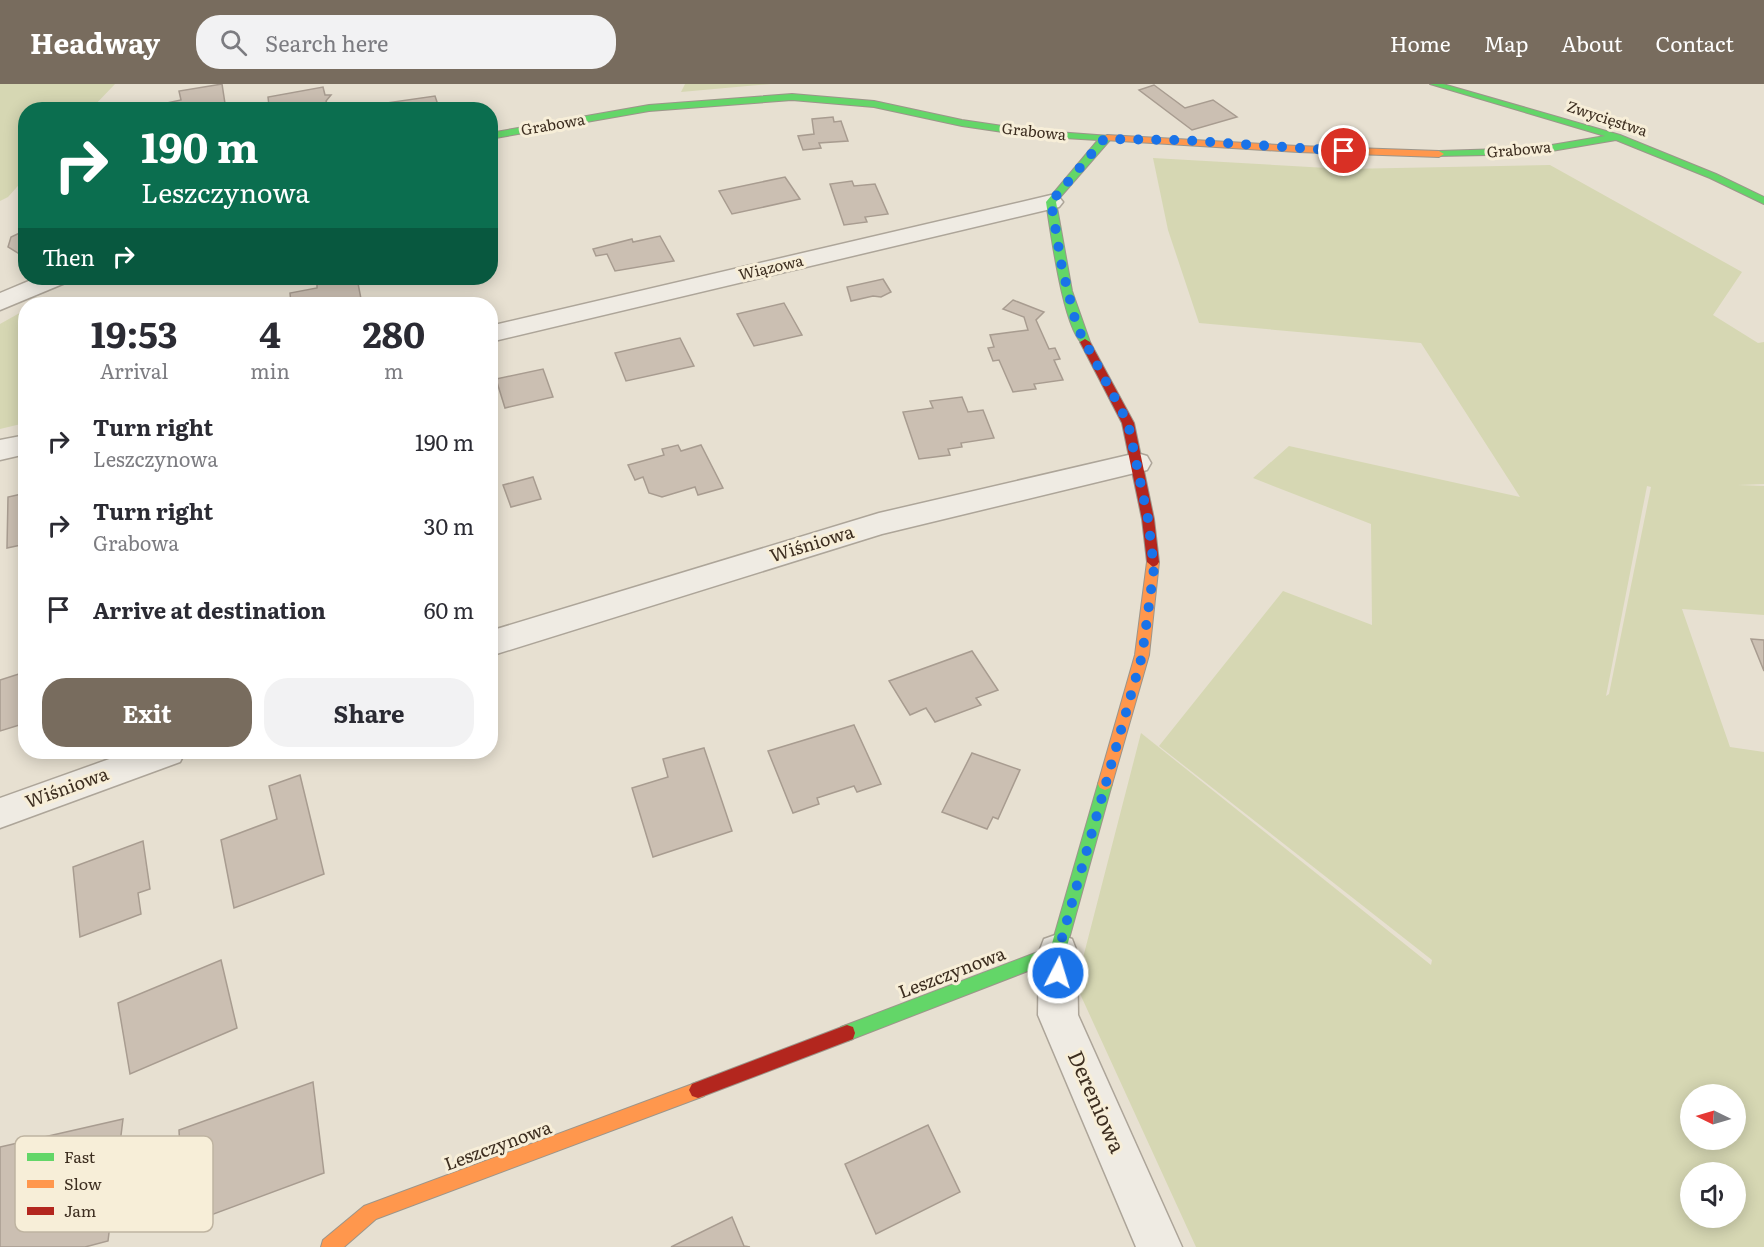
<!DOCTYPE html>
<html lang="en">
<head>
<meta charset="utf-8">
<style>
	body { margin:0; font-family:Literata,serif; background:#f2f2f3; color:#2b2b33; height:100vh; display:flex; flex-direction:column; font-size:22px; white-space:nowrap }
	* { box-sizing:border-box; margin:0 }
	p { font-size:20px; color:#7c7c81 }
	.icon { flex:none; width:33px; height:33px; fill:none; stroke:currentColor; stroke-width:2; stroke-linecap:round; stroke-linejoin:round }
	.map { position:relative; flex:1; overflow:hidden }
	.details { position:absolute; left:18px; top:213px; width:480px; height:462px; display:flex; flex-direction:column; background:#fff; border-radius:24px; box-shadow:0 3px 15px #0003 }
	.details>* { flex:none }
	.banner { position:absolute; left:18px; top:18px; width:480px; height:183px; border-radius:24px; box-shadow:0 3px 15px #0003; background:#0b6e4f; color:#fff; overflow:hidden }
	.needle { width:39px; rotate:275deg }
	.buttons { position:absolute; left:1680px; top:1000px; display:grid; gap:12px }
	.buttons a { display:grid; place-items:center; width:66px; height:66px; border-radius:50%; background:#fff; box-shadow:0 3px 15px #0003; font-size:30px }
	.pin { position:absolute; display:grid; place-items:center; width:51px; height:51px; color:#fff; margin:-26px; border:3px solid #fff; border-radius:50%; box-shadow:0 2px 6px #0007 }
	.me { position:absolute; width:66px; margin:-33px; rotate:5deg; stroke-linejoin:round; filter:drop-shadow(0 0 4px #0008) }
	.turn { display:flex; align-items:center; gap:21px; height:126px; padding:0 24px; font-size:27px }
	.turn .icon { width:78px; height:78px; stroke-width:2.5 }
	.turn b { display:block; font-size:42px; line-height:51px }
	.then { display:flex; align-items:center; height:57px; padding:0 24px; background:#0003; gap:12px; font-size:22px }
	.eta { display:flex; justify-content:space-evenly; align-items:center; height:102px; text-align:center }
	.eta b { font-size:36px; font-weight:700; line-height:42px }
	.cta { display:flex; gap:12px; margin-top:auto; padding:12px 24px }
	.cta a { flex:1; height:69px; border-radius:24px; background:#786c5e; color:#fff; font-size:24px; font-weight:700; line-height:69px; text-align:center }
	.cta a+a { background:#f2f2f3; color:#2b2b33 }
	ul { padding:0; list-style:none }
	li { display:flex; align-items:center; gap:18px; height:84px; padding:0 24px }
	li div { flex:1 }
	li b { display:block; font-size:22px }
	li em { font-style:normal }
	header { display:flex; align-items:center; gap:36px; box-sizing:border-box; height:84px; padding:0 30px; background:#786c5e; color:#fff }
	header strong { font-size:28px }
	nav { display:flex; gap:33px; margin-inline-start:auto; font-size:21px }
	.search { width:420px; height:54px; background:#f2f2f3; display:flex; align-items:center; gap:15px; box-sizing:border-box; padding:0 21px; border-radius:24px; color:#7c7c81; font-size:22px }
	.map>svg:first-child { display:block }
</style>
</head>
<body>
<header>
<strong>Headway</strong>
<div class="search"><svg class="icon" aria-label="search" viewBox="0 0 24 24"><circle cx="10" cy="10" r="6"/><path d="M15 15l6 6"/></svg>Search here</div>
<nav><a>Home</a><a>Map</a><a>About</a><a>Contact</a></nav>
</header>
<div class="map">
<svg width="1764" height="1163" viewBox="0 0 1764 1163">
	<rect width="100%" height="100%" fill="#e7e0d1"/>
	<!-- green -->
	<g fill="#d6d7b3" fill-rule="evenodd">
		<polygon points="0,0 115,0 91,25 26,26 25,94 8,113 0,117"/>
		<polygon points="685,0 771,0 681,8"/>
		<path d="M1153,74L1345,85L1550,81L1742,188L1713,231L1758,259L1764,258V400L1738,401L1764,402V531L1682,525L1730,663L1764,668V1163H1196L1076,901L1141,649L1431,881L1432,876L1159,662L1283,507L1372,541L1371,440L1253,394L1289,362L1520,413L1421,259L1199,239L1168,146ZM1647,402L1651,403L1609,610L1606,612ZM1690,1011H1736V1056H1690ZM1690,1089H1736V1134H1690Z"/>
		<polygon points="25,226 25,339 0,345 0,240"/>
	</g>
	<!-- building -->
	<g fill="#cbbfb2" stroke="#a89c90" stroke-width="1.5">
		<polygon points="222,0 226,26 134,26 181,16 179,7"/>
		<polygon points="1154,1 1185,24 1213,16 1237,33 1192,46 1139,6"/>
		<polygon points="323,3 325,11 331,11 326,17 327,19 323,23 266,26 269,22 268,13"/>
		<polygon points="435,12 438,21 445,22 446,25 366,26 365,22"/>
		<polygon points="833,33 834,38 841,37 848,57 819,59 821,64 803,66 798,52 814,50 812,35"/>
		<polygon points="785,93 800,115 732,130 719,107"/>
		<polygon points="852,97 854,102 875,100 888,130 865,133 867,138 844,141 830,100"/>
		<polygon points="26,146 26,174 8,163 11,153"/>
		<polygon points="660,152 674,177 615,187 607,170 596,172 593,165 632,155 633,158"/>
		<polygon points="340,194 357,194 362,220 291,220 290,209 317,204 317,198"/>
		<polygon points="883,195 891,208 881,213 873,212 851,217 847,203"/>
		<polygon points="1013,216 1044,228 1036,236 1049,265 1055,264 1060,275 1054,276 1063,296 1034,300 1036,305 1013,308 999,276 993,277 988,264 994,263 990,251 1028,246 1024,233 1003,225"/>
		<polygon points="784,219 802,251 754,262 737,230"/>
		<polygon points="680,254 694,282 626,297 615,269"/>
		<polygon points="543,285 553,313 505,324 496,295"/>
		<polygon points="962,313 968,328 983,326 994,354 961,359 962,363 948,365 950,371 919,375 903,328 933,324 930,317"/>
		<polygon points="678,361 681,367 701,361 723,404 698,411 695,403 662,413 649,409 643,393 635,396 628,381 664,371 662,365"/>
		<polygon points="533,393 541,415 511,423 503,401"/>
		<polygon points="26,409 26,460 7,464 8,413"/>
		<polygon points="1751,555 1764,556 1764,587"/>
		<polygon points="972,567 998,606 976,614 981,621 935,638 926,624 910,631 889,597"/>
		<polygon points="25,588 26,639 0,647 0,596"/>
		<polygon points="854,641 881,700 857,708 854,702 817,714 819,720 793,729 768,667"/>
		<polygon points="704,664 732,747 653,773 632,704 668,693 663,675"/>
		<polygon points="972,669 1020,686 998,735 993,733 987,745 942,728"/>
		<polygon points="300,691 324,790 234,824 221,756 277,735 269,702"/>
		<polygon points="143,757 150,805 138,809 141,830 80,853 73,783"/>
		<polygon points="221,876 237,944 130,990 118,919"/>
		<polygon points="313,998 324,1089 184,1141 179,1046"/>
		<polygon points="123,1035 108,1157 85,1163 0,1163 0,1063"/>
		<polygon points="928,1041 960,1108 876,1150 845,1080"/>
		<polygon points="732,1133 744,1162 750,1163 671,1163"/>
	</g>
	<g fill="none" stroke-linecap="round" stroke-linejoin="round">
		<defs>
			<g id="street">
				<polygon points="1051,111 1059,113 1063,118 1059,123 490,258 490,242"/>
				<polygon points="36,194 68,194 65,199 0,226 0,209"/>
				<polygon points="26,351 26,370 0,376 0,356"/>
				<polygon points="1137,369 1147,372 1151,379 1147,386 882,450 490,572 490,547 879,429"/>
				<polygon points="129,668 185,668 180,678 0,744 0,714"/>
				<polygon points="1058,850 1072,855 1077,868 1078,931 1182,1163 1136,1163 1038,931 1039,868 1044,855"/>
			</g>
			<g id="fast">
				<polygon points="1430,0 1443,0 1620,51 1716,90 1764,113 1764,120 1710,94 1616,56 1534,70 1436,72 1434,70 1439,67 1534,64 1605,52"/>
				<path d="M792,10L874,17L962,36L1030,46L1110,52V56L1056,118L1072,207L1090,258L1089,260L1085,261C1064,253 1050,142 1046,118L1098,56L1030,52L962,42L874,23L792,16L649,27L490,55V49L649,21Z"/>
				<polygon points="1105,694 1110,696 1112,700 1064,873 847,957 841,955 839,949 841,943 1051,863 1098,700 1100,696"/>
			</g>
			<g id="slow">
				<polygon points="1107,51 1298,62 1439,67 1444,70 1439,73 1298,68 1104,56 1102,54"/>
				<polygon points="1153,473 1159,478 1149,571 1112,700 1110,704 1105,706 1100,704 1098,700 1135,571 1147,478"/>
				<polygon points="698,998 704,1000 707,1006 704,1012 376,1135 344,1163 321,1163 323,1156 364,1122"/>
			</g>
			<g id="jam">
				<polygon points="1085,255 1090,258 1134,339 1154,435 1159,478 1157,481 1153,483 1147,478 1142,435 1122,339 1080,258"/>
				<polygon points="847,941 853,943 855,949 853,955 698,1014 692,1012 689,1006 692,1000"/>
			</g>
		</defs>
		<!-- street casing -->
		<use href="#street" stroke="#ada599" stroke-width="3"/>
		<!-- fast casing -->
		<use href="#fast" stroke="#9c958a" stroke-width="2"/>
		<!-- slow casing -->
		<use href="#slow" stroke="#9c958a" stroke-width="2"/>
		<!-- jam casing -->
		<use href="#jam" stroke="#9c958a" stroke-width="2"/>
		<!-- street -->
		<use href="#street" fill="#efebe3" fill-rule="evenodd"/>
		<!-- fast -->
		<use href="#fast" fill="#63d668" fill-rule="evenodd"/>
		<!-- slow -->
		<use href="#slow" fill="#ff974d" fill-rule="evenodd"/>
		<!-- jam -->
		<use href="#jam" fill="#b3261e" fill-rule="evenodd"/>
	</g>
	<g fill="none" stroke-linecap="round" stroke-linejoin="round">
		<!-- route -->
		<polyline stroke="#1a73e8" stroke-width="10" stroke-dasharray="0 18" points="1058,889 1058,868 1142,572 1154,484 1148,435 1128,339 1077,243 1062,184 1051,118 1104,55 1181,56 1344,67"/>
	</g>
	<g text-anchor="middle" stroke-width="6" stroke-linejoin="round" paint-order="stroke">
		<!-- far-street labels -->
		<g font-size="15" fill="#3d2e20" stroke="#f7eed8">
			<text transform="translate(1607 35) rotate(18)" y="5">Zwycięstwa</text>
			<text transform="translate(553 41) rotate(-10)" y="5">Grabowa</text>
			<text transform="translate(1034 48) rotate(6)" y="5">Grabowa</text>
			<text transform="translate(1519 66) rotate(-5)" y="5">Grabowa</text>
			<text transform="translate(771 184) rotate(-13)" y="5">Wiązowa</text>
		</g>
		<!-- street labels -->
		<g font-size="18" fill="#3d2e20" stroke="#f7eed8">
			<text transform="translate(812 460) rotate(-17)" y="6">Wiśniowa</text>
			<text transform="translate(67 704) rotate(-20)" y="6">Wiśniowa</text>
			<text transform="translate(952 889) rotate(-21)" y="6">Leszczynowa</text>
			<text transform="translate(498 1062) rotate(-20)" y="6">Leszczynowa</text>
		</g>
		<!-- near-street labels -->
		<g font-size="21" fill="#3d2e20" stroke="#f7eed8">
			<text transform="translate(1096 1018) rotate(66)" y="7">Dereniowa</text>
		</g>
	</g>
	<!-- legend -->
	<rect x="15" y="1052" width="198" height="96" rx="9" fill="#f7eed8" stroke="#bfb4a1" stroke-width="1.5"/>
	<rect x="27" y="1069" width="27" height="8" fill="#63d668"/>
	<rect x="27" y="1096" width="27" height="8" fill="#ff974d"/>
	<rect x="27" y="1123" width="27" height="8" fill="#b3261e"/>
	<g font-size="16" fill="#3d2e20">
		<text x="64" y="1079">Fast</text>
		<text x="64" y="1106">Slow</text>
		<text x="64" y="1133">Jam</text>
	</g>
</svg>
<div class="buttons">
<a><svg class="needle" viewBox="-14 -14 28 28"><path d="M0-13l5 13h-10z" fill="#e53935"/><path d="M0 13l5-13h-10z" fill="#7c7c81"/></svg></a>
<a><svg class="icon" aria-label="sound" viewBox="0 0 24 24"><path d="M4 9h4l5-4v14l-5-4H4zM17 9q2 3 0 6"/></svg></a>
</div>
<div class="pin" style="left:1344px;top:67px;background:#d93025"><svg class="icon" aria-label="arrive" viewBox="0 0 24 24"><path d="M6 21V4h12l-3 4 3 4H6"/></svg></div>
<svg class="me" style="left:1058px;top:889px" viewBox="-20 -20 40 40"><circle r="17" fill="#1a73e8" stroke="#fff" stroke-width="3"/><path d="M0-11L8 9 0 5-8 9z" fill="#fff"/></svg>
<div class="banner">
<div class="turn"><svg class="icon" aria-label="right" viewBox="0 0 24 24"><path d="M7 20v-9h11M14 6l5 5-5 5"/></svg><div><b>190 m</b>Leszczynowa</div></div>
<div class="then">Then<svg class="icon" aria-label="right" viewBox="0 0 24 24"><path d="M7 20v-9h11M14 6l5 5-5 5"/></svg></div>
</div>
<section class="details">
<div class="eta">
<div><b>19:53</b><p>Arrival</p></div>
<div><b>4</b><p>min</p></div>
<div><b>280</b><p>m</p></div>
</div>
<ul>
<li><svg class="icon" aria-label="right" viewBox="0 0 24 24"><path d="M7 20v-9h11M14 6l5 5-5 5"/></svg><div><b>Turn right</b><p>Leszczynowa</p></div><em>190 m</em></li>
<li><svg class="icon" aria-label="right" viewBox="0 0 24 24"><path d="M7 20v-9h11M14 6l5 5-5 5"/></svg><div><b>Turn right</b><p>Grabowa</p></div><em>30 m</em></li>
<li><svg class="icon" aria-label="arrive" viewBox="0 0 24 24"><path d="M6 21V4h12l-3 4 3 4H6"/></svg><div><b>Arrive at destination</b></div><em>60 m</em></li>
</ul>
<div class="cta"><a>Exit</a><a>Share</a></div>
</section>
</div>
</body>
</html>
